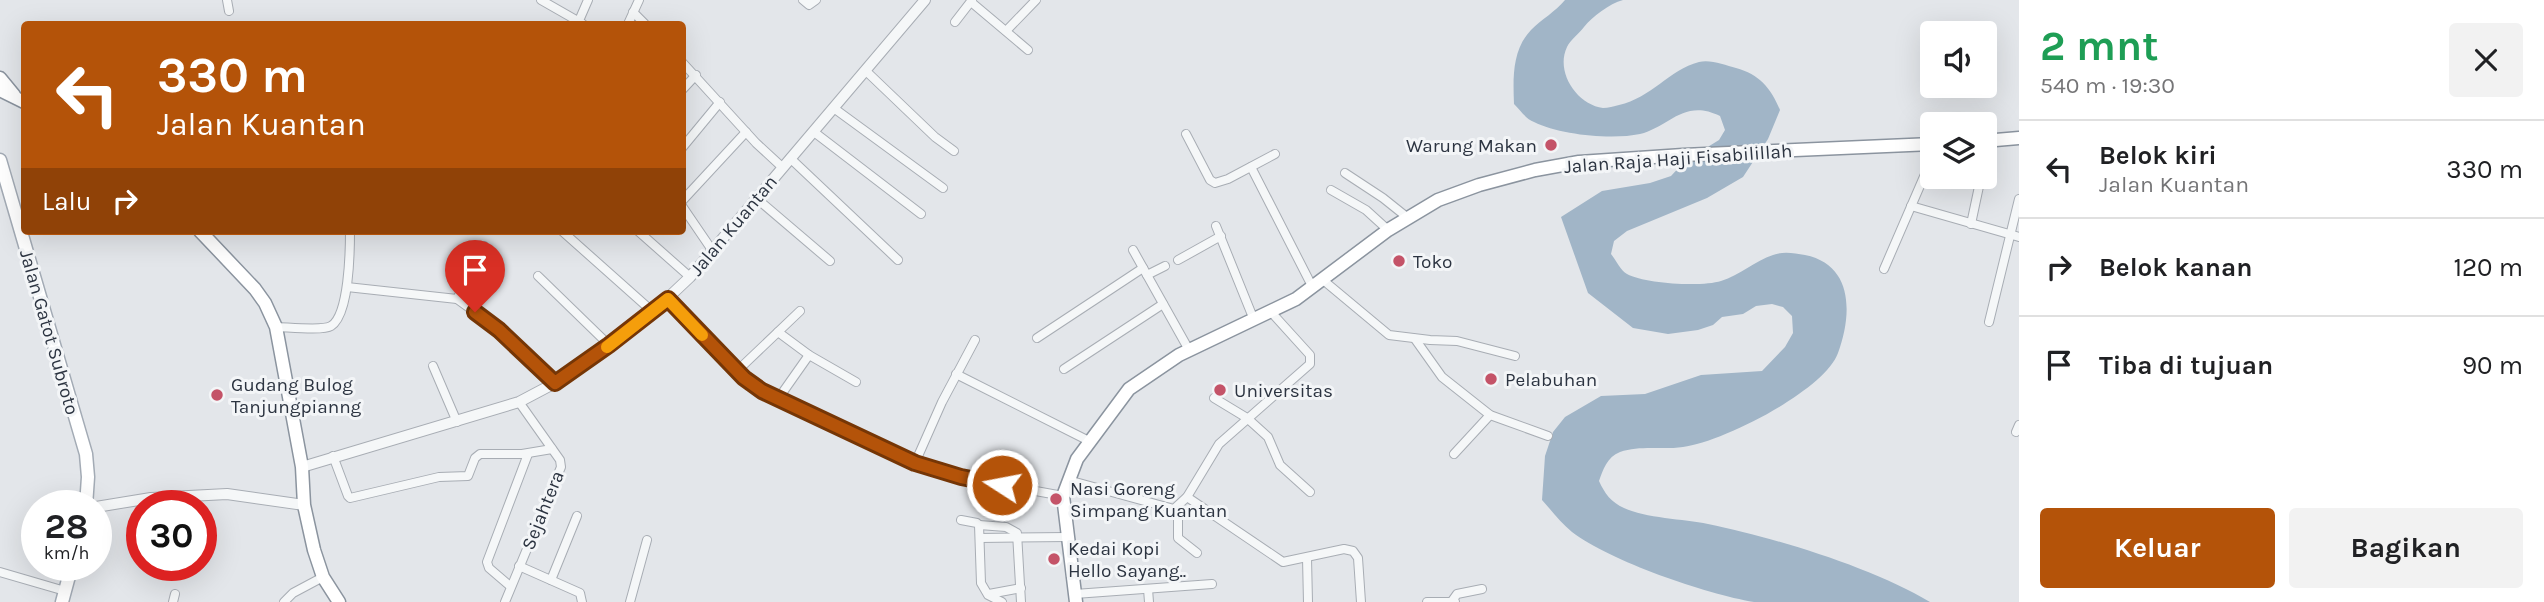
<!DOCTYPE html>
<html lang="id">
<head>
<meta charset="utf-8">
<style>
	body { margin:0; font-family:Karla,sans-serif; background:#f2f2f2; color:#202124; height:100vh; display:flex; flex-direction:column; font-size:26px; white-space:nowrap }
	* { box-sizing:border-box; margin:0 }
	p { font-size:23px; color:#757577 }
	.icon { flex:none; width:38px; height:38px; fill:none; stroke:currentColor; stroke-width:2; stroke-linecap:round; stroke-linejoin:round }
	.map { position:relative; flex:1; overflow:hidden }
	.side { display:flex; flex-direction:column; background:#fff; width:525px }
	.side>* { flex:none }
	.guide { position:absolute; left:21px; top:21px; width:665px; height:214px; border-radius:7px; box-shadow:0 7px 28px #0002; background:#b45309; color:#fff; overflow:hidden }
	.tools { position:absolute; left:1920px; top:21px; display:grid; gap:14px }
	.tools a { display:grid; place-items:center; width:77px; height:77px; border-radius:7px; background:#fff; box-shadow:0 7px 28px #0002; font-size:35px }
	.speed { position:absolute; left:21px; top:490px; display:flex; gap:14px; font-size:35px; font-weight:700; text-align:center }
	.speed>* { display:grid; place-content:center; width:91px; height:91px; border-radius:50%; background:#fff; box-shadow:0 7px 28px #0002; line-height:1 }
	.speed small { font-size:18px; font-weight:400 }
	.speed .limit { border:10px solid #d22; background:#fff; color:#111 }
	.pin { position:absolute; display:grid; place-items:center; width:60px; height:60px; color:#fff; margin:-72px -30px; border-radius:50% 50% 50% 0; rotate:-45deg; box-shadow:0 0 7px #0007 }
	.pin .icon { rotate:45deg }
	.me { position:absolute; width:77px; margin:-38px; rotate:281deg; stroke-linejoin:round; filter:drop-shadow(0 0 5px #0008) }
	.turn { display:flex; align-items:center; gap:24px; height:147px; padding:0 21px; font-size:32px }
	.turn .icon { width:91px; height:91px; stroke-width:2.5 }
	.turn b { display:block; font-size:49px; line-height:60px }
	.then { display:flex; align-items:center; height:66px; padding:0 21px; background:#0003; gap:14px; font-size:26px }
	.round { display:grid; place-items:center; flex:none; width:74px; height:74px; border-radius:7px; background:#f2f2f2 }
	.summary { display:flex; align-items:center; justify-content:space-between; height:119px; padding:0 21px }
	h1 { font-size:42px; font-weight:700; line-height:52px; color:#1e9e55 }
	.button { display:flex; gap:14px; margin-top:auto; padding:14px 21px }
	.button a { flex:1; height:80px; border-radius:7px; background:#b45309; color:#fff; font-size:28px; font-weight:700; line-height:80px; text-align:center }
	.button a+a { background:#f2f2f2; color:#202124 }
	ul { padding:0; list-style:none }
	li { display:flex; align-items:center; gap:21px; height:98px; padding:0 21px; border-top:2px solid #e0e0e0 }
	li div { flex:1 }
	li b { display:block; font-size:26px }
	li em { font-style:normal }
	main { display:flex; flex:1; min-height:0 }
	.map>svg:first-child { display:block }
</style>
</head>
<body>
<main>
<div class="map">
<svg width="2019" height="602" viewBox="0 0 2019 602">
	<rect width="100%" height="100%" fill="#e3e6ea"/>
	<!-- water -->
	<path fill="#a1b5c7" d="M1565,0H1623C1609,4 1593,16 1584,27C1579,34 1570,40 1567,47C1555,72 1577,105 1603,108C1608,108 1614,106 1619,105C1651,98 1669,70 1699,62C1710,59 1725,65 1736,68C1759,74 1771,88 1780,110L1768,139L1743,177L1707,198L1627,231L1614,241L1611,254C1616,260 1621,271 1627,274C1645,284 1702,287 1721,281C1740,275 1755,261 1773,255C1783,251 1794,253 1805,255C1854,265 1852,315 1838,353C1824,391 1722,442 1683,447C1662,450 1640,445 1620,452C1607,457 1603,470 1599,481C1605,494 1611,502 1624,508C1645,518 1684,519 1708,524C1776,538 1871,567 1930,602H1754C1706,594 1610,561 1572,532C1561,523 1552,511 1542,500L1545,456L1553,432L1565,417L1601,396L1645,394L1701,375L1762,371L1785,347L1793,333L1792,316L1783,307L1772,304L1756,306L1743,314L1722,317L1713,325L1698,330L1668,334L1633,328L1588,293L1561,217L1602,191L1650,183L1671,176L1685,161L1719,140L1725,130L1720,116C1684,98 1669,127 1640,134C1612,140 1560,135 1534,122C1526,119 1520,110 1514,104C1513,78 1512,50 1531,30C1542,19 1555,12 1565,0Z"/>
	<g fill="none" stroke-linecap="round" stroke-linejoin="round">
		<defs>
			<g id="minor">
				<polyline points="227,0 229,11"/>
				<polyline points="541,0 583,24"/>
				<polyline points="803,0 809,5 816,0"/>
				<polyline points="971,2 1028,50"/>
				<polyline points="633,12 645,24"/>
				<polyline points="955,22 972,0"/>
				<polyline points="578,23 588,0"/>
				<polyline points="628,24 639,0"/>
				<polyline points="1006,31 1036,0"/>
				<polyline points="682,62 756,143 782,167"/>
				<polyline points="866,71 935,137 954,151"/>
				<polyline points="682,90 696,75"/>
				<polyline points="835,109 943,188"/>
				<polyline points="814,132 921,214"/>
				<polyline points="1186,134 1210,180 1215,183 1228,179 1275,154"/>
				<polyline points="682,148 720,102"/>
				<polyline points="790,158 898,260"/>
				<polyline points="1984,158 1988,141"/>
				<polyline points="1251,167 1313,288"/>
				<polyline points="1345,173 1383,198 1408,218"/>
				<polyline points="1331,190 1366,210 1388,230"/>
				<polyline points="756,198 830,261"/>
				<polyline points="682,201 746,132"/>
				<polyline points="682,206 712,250"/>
				<polyline points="1911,206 2019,237"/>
				<polyline points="1971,224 1981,177"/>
				<polyline points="1216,226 1254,320"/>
				<polyline points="562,231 653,312"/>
				<polyline points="638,231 690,277"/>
				<polyline points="1133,250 1189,350"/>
				<polyline points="1178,260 1221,236"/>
				<polyline points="1884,269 1932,158"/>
				<polyline points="1147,275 1165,266"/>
				<polyline points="538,276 609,345"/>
				<polyline points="1323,280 1389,335 1430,340 1457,341 1515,356"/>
				<polyline points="347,287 457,299 493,325 555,383"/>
				<polyline points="457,299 484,246"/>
				<polyline points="669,299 744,378 762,391 915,463 960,477 1063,496"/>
				<polyline points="1989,322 2019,199"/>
				<path d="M276,327C286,327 323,331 331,326C349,315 350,251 350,231"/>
				<polyline points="778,332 809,355 856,382"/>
				<polyline points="1037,338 1143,268"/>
				<polyline points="1415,339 1442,377 1490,415 1548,436"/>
				<polyline points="433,366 457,422"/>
				<polyline points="1064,369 1163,304"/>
				<polyline points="737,371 800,311"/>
				<polyline points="956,374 1089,441"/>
				<polyline points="1214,398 1247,418 1268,437 1280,465 1310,492"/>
				<polyline points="778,399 809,355"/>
				<polyline points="2016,432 2019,425"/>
				<polyline points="1454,454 1490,415"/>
				<polyline points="333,456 348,496 350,498 439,477 468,476 475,458 480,454 522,454 552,449"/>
				<polyline points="915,463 942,402 975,340"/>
				<polyline points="1068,480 1174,509 1187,497 1219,444 1310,364 1310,355 1271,312"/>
				<polyline points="1187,497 1283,562 1344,549 1353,551 1358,558 1361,602"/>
				<polyline points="1174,509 1178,515 1178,538 1197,553"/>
				<polyline points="961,520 977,523 979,525 981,583 988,595 1002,602"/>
				<polyline points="979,525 1006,527 1017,533 1021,602"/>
				<polyline points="980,538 1068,537"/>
				<polyline points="1307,558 1308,602"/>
				<polyline points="519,566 580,593 582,602"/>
				<polyline points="0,572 65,591"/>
				<polyline points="551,580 577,516"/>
				<polyline points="510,586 489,568 487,562 528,454"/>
				<polyline points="1148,589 1149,602"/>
				<polyline points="989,594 1021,588"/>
				<polyline points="1075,594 1212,584"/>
				<polyline points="1452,601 1457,594 1482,589"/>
				<polyline points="173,602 175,594"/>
				<polyline points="284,602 293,593 323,577"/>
				<polyline points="505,602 561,467 560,460 519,402"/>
				<polyline points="630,602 647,540"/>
				<polyline points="1427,602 1455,602"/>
			</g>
			<g id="tertiary">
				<polyline points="302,467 519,402 555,383 609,345 653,312 690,277 925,0"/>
				<polyline points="96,507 151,498 227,494 304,505"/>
			</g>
			<g id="primary">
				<polyline points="0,160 86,454 88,477 86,506"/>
				<polyline points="62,602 72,565"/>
			</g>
			<g id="trunk">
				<polyline points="0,78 14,95"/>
				<polyline points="0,90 24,102"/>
				<polyline points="1984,141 2019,138"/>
				<polyline points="200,231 255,289 265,303 276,327 302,467 304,505 314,550 323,577 339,602"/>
				<polyline points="1076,602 1063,496 1077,459 1129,389 1179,355 1296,299 1388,230 1438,200 1479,185 1535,170 1579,162 1683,155 1932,144"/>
			</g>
		</defs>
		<!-- minor casing -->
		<use href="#minor" stroke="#a8adb4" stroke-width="10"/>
		<!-- tertiary casing -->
		<use href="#tertiary" stroke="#a8adb4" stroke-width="12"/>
		<!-- primary casing -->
		<use href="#primary" stroke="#a3abb5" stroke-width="15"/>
		<!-- trunk casing -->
		<use href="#trunk" stroke="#8b949f" stroke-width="15"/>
		<!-- minor -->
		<use href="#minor" stroke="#f5f7f8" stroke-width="8"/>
		<!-- tertiary -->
		<use href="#tertiary" stroke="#f5f7f8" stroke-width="10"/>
		<!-- primary -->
		<use href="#primary" stroke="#fff" stroke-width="12"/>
		<!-- trunk -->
		<use href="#trunk" stroke="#fff" stroke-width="12"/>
	</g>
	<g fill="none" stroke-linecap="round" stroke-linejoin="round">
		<defs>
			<polyline id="route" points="475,312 499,330 555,383 609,345 668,299 744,378 762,391 915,463 961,477 1002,485"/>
		</defs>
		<!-- route casing -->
		<use href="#route" stroke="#753606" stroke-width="18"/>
		<!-- route -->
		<use href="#route" stroke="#b45309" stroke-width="12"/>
		<!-- slow -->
		<polyline stroke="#f59e0b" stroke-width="12" points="607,347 668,299 702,335"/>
	</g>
	<!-- markers -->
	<g fill="#c45368" stroke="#f3f5f7" stroke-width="2.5">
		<circle cx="1551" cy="145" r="7"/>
		<circle cx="1399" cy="261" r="7"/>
		<circle cx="1491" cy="379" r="7"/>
		<circle cx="1220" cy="390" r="7"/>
		<circle cx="217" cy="395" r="7"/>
		<circle cx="1056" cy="499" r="7"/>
		<circle cx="1054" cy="559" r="7"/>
	</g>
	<g text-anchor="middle" stroke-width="6" stroke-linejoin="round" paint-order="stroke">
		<!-- poi labels -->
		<g font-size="19" fill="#2c3441" stroke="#f3f5f7" text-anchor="start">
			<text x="1537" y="152" text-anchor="end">Warung Makan</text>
			<text x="1413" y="268">Toko</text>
			<text x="1505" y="386">Pelabuhan</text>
			<text x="231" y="391">Gudang Bulog<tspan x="231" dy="22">Tanjungpianng</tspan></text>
			<text x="1234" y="397">Universitas</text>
			<text x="1070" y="495">Nasi Goreng<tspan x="1070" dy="22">Simpang Kuantan</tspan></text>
			<text x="1068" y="555">Kedai Kopi<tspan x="1068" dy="22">Hello Sayang..</tspan></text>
		</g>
		<!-- street labels -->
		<g font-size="19" fill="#2c3441" stroke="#f3f5f7">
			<text transform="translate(1678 158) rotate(-4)" y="7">Jalan Raja Haji Fisabilillah</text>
			<text transform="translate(733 225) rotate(-50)" y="7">Jalan Kuantan</text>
			<text transform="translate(50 332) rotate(74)" y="7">Jalan Gatot Subroto</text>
			<text transform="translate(542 510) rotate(-68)" y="7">Sejahtera</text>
		</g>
	</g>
</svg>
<div class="tools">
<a><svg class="icon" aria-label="sound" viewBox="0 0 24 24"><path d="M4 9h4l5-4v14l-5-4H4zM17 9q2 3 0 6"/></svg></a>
<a><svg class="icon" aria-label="layers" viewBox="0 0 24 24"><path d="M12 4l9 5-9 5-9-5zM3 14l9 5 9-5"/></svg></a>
</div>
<div class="speed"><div>28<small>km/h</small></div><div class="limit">30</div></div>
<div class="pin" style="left:475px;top:312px;background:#d93025"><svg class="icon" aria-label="arrive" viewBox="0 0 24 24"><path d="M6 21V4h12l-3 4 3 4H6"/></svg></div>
<svg class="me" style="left:1002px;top:485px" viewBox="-20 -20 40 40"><circle r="17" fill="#b45309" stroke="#fff" stroke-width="3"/><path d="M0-11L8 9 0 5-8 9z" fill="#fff"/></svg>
<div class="guide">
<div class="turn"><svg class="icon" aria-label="left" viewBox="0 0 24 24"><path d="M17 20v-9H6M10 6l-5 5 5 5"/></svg><div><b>330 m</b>Jalan Kuantan</div></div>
<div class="then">Lalu<svg class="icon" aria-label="right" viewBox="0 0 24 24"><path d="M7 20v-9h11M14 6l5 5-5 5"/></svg></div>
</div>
</div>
<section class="side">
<div class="summary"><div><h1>2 mnt</h1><p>540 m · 19:30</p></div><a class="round"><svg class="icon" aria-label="close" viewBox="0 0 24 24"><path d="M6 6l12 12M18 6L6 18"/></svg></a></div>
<ul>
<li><svg class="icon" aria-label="left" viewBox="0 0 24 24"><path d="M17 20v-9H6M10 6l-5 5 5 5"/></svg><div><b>Belok kiri</b><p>Jalan Kuantan</p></div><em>330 m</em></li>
<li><svg class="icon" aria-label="right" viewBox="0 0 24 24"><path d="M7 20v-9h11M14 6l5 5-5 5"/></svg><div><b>Belok kanan</b></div><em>120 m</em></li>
<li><svg class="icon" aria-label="arrive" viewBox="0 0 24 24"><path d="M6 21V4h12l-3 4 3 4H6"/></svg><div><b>Tiba di tujuan</b></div><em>90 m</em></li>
</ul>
<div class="button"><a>Keluar</a><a>Bagikan</a></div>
</section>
</main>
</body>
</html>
